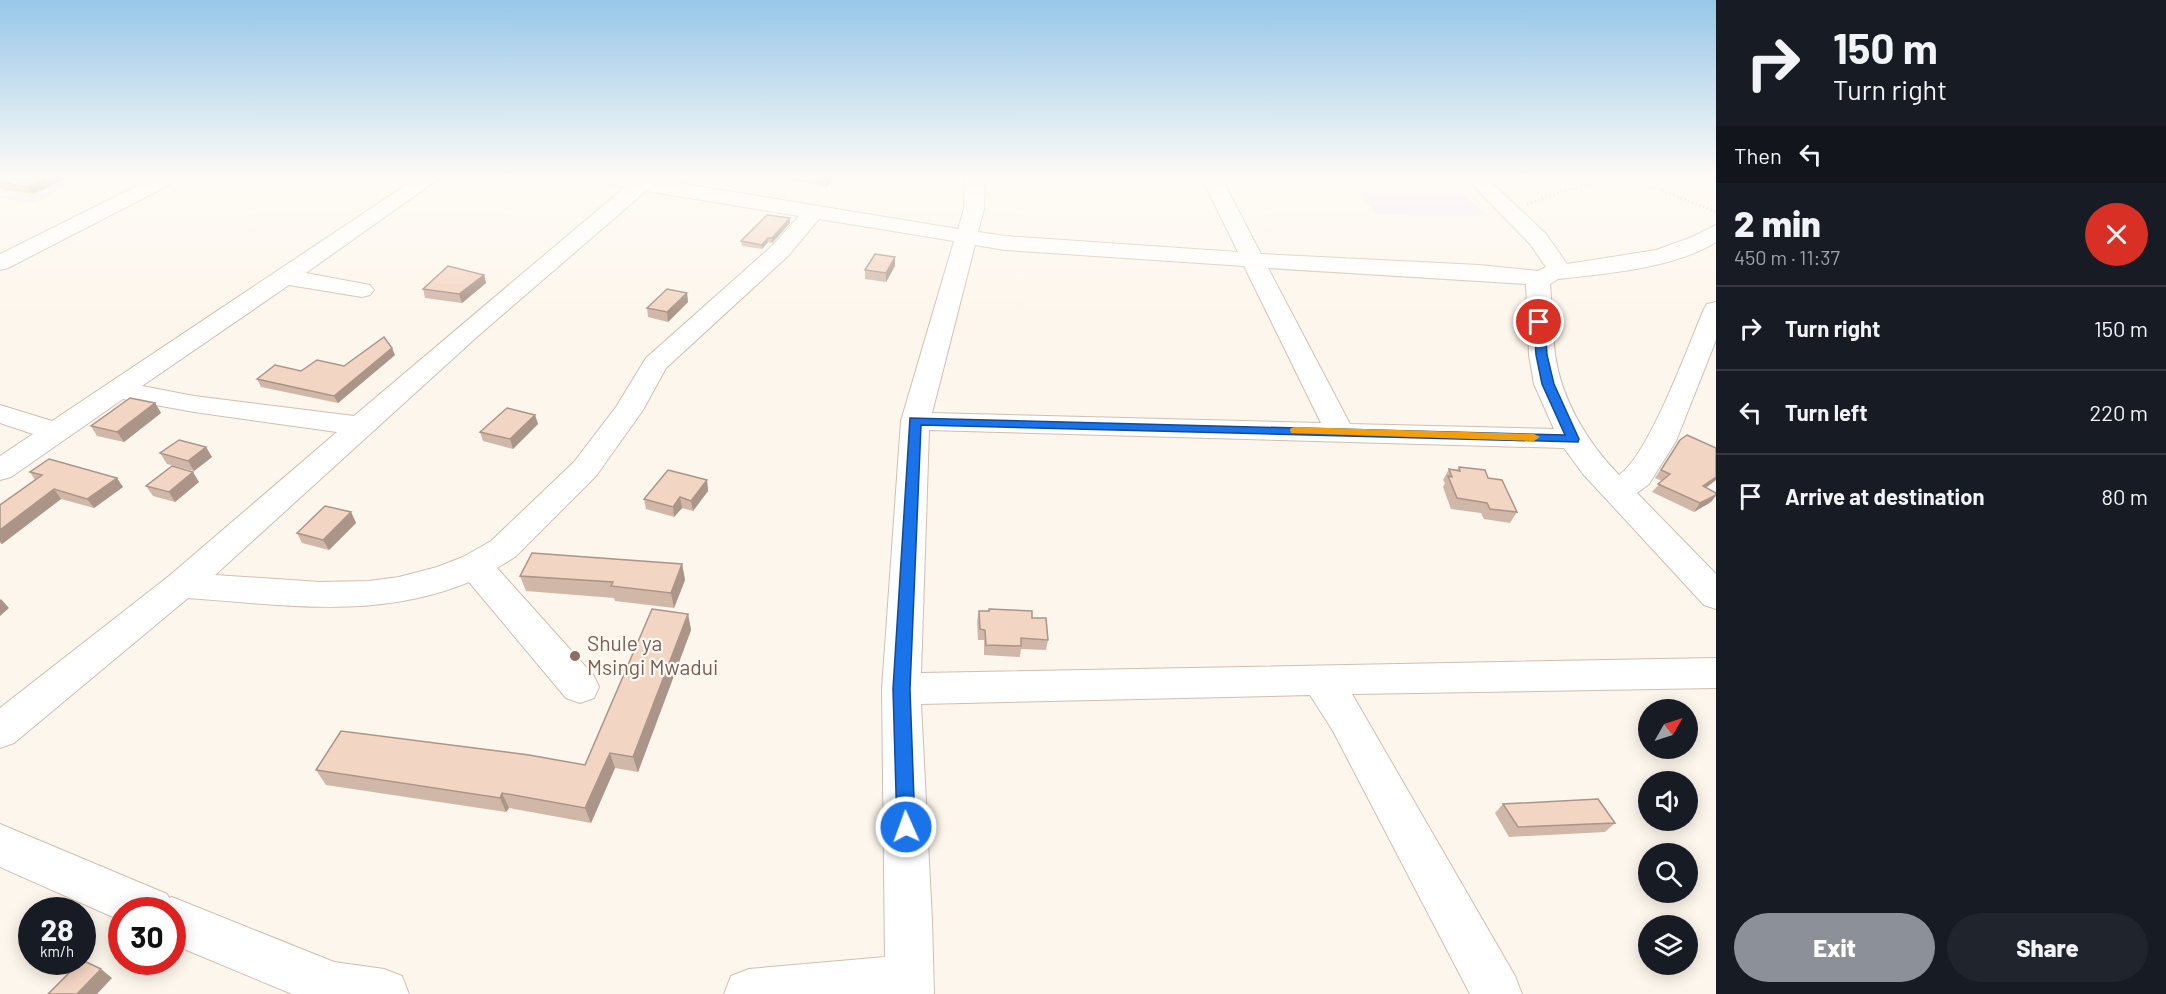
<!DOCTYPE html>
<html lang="en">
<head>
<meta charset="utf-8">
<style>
	body { margin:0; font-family:Barlow,sans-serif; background:#20242c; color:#f1f3f6; height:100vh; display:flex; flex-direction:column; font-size:22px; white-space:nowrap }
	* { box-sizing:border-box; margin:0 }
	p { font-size:20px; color:#9ea1a6 }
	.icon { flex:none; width:33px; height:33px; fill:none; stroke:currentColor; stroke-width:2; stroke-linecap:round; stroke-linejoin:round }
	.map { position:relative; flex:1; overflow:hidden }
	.sheet { display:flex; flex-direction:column; background:#171b24; width:450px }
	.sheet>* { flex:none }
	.hud { background:#171b24; color:#f1f3f6; overflow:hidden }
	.needle { width:39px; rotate:51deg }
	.buttons { position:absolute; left:1638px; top:699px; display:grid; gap:12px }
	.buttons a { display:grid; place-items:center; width:60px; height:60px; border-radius:50%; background:#171b24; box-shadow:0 3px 15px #0003; font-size:30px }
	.speed { position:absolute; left:18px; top:897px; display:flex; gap:12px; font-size:30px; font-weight:700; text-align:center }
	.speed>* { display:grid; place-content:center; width:78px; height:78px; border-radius:50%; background:#171b24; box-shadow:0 3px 15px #0003; line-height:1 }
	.speed small { font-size:15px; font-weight:400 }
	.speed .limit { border:9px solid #d22; background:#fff; color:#111 }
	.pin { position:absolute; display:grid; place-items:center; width:51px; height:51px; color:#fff; margin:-26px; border:3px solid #fff; border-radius:50%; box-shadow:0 2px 6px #0007 }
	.me { position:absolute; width:66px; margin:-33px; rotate:358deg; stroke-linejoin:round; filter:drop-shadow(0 0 4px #0008) }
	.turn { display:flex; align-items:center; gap:21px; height:126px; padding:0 18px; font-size:27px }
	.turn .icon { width:78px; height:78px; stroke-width:2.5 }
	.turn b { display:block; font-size:42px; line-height:51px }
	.then { display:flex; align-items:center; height:57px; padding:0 18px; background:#0003; gap:12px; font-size:22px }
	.round { display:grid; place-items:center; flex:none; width:63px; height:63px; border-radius:32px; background:#20242c }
	.head { display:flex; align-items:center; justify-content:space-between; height:102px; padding:0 18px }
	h1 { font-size:36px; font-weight:800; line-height:45px }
	.action { display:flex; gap:12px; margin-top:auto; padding:12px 18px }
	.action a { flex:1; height:69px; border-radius:36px; background:#8c9099; color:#fff; font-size:24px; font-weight:800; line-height:69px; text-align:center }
	.action a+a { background:#20242c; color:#f1f3f6 }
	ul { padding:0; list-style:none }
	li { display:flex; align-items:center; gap:18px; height:84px; padding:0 18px; border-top:2px solid #363941 }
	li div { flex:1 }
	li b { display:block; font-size:22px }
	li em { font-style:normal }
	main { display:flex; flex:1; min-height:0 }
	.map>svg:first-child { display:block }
</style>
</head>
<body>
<main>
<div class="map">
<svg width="1716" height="994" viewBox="0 0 1716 994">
	<rect width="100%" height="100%" fill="#fdf6ec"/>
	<!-- education -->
	<g fill="#f3e8fa">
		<polygon points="42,177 88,177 34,203 0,198"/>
		<polygon points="1357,192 1462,192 1487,216 1378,215"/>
	</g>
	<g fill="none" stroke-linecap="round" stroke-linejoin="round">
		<defs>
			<g id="minor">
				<polygon points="155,177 180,177 177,181 8,268 0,270 0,254"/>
				<path d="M418,177H441L306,273L370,285L374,290L370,295L362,297L289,285L142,386L194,396L354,416L625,187L591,181L588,177H643L958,229L964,209L965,177H985L984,209L978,232L1005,236L1238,252L1201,177H1221L1261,254L1479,265L1538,271L1546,267L1530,244L1465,177H1486L1546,234L1567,264L1656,250L1692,237L1716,225V242C1675,268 1606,274 1558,279L1550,284C1552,307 1552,331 1555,354C1561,400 1588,443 1619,475C1649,455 1688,346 1704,309L1707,304L1716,302V340L1676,441L1649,484L1637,493L1716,574V609L1704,605L1583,474L1564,448L929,430L921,673L1716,658V688L1352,694L1515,976L1522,994H1470L1333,731L1310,695L921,704L932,920L934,994H724L731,976L749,969L885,957L882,689L901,421L954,241L819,219L788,256L666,368L643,410L596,476L515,557L497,568L594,676L599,687L594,698L580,703L566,698L469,582C377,620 284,605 188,598L14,743L0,748V708L169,576L337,432L194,412L123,399L11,477L0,480V456L33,434L0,423V405L52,421ZM646,191L799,216L772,246L646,358L616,407L574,462L491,541L463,557L437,567L399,577L369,581L320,582L215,575L479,335ZM975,245L1005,250L1244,266L1321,423L932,413ZM1268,268L1526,284L1529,355L1534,384L1554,429L1350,424Z"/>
				<polygon points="0,824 167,894 169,898 172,897 334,962 384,969 402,976 409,994 292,994 172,944 172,910 122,910 122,921 0,867"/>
			</g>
		</defs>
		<!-- minor casing -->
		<use href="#minor" stroke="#d1beb0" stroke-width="2"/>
		<!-- path -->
		<g stroke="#d9b8a5" stroke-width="3" stroke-dasharray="1 3" stroke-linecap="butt">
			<polyline points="1629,177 1716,212"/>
			<polyline points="1527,204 1566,190 1618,177"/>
		</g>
		<!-- minor -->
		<use href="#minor" fill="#fff" fill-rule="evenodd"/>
	</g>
	<!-- wall -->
	<g fill="#d1b7a8">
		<polygon points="0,177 70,177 33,194 0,189"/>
		<polygon points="788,177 837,177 826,187 789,179"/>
		<polygon points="790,223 772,243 768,242 762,249 742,246 741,241"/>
		<polygon points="895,266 886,282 865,279 865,270"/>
		<polygon points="484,275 486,283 462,303 425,298 423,289"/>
		<polygon points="687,293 688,302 668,322 648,317 647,308"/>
		<polygon points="395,355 338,403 261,387 257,379 301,371 344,366"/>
		<polygon points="155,403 161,413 124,442 97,436 91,426"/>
		<polygon points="535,415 538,424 513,449 483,441 480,432"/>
		<polygon points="1680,440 1716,448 1716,480 1706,488 1716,493 1716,496 1711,502 1694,512 1652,492 1662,481 1655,478"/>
		<polygon points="160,453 212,457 194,471 167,464"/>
		<polygon points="1459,467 1488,478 1517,512 1510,523 1484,519 1481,513 1451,509 1443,487 1445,483 1443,480 1449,469 1457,470"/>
		<polygon points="30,472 123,487 94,508 61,499 2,544 0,543 0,505 35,480"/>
		<polygon points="707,480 708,491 693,511 682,508 674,517 646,509 644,499"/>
		<polygon points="199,482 175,502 153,496 146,486"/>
		<polygon points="351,512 356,523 329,550 302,543 297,533"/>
		<polygon points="682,564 685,580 674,608 615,601 614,598 526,591 520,576"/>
		<polygon points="989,609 1032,618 1048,640 1046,650 1021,649 1020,657 984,655 984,640 978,640 977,621 979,611 988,611"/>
		<polygon points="688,614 691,630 638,772 615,768 591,823 509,808 506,812 326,785 316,770 585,765"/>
		<polygon points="1503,804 1615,823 1605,832 1509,837 1495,813"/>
	</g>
	<!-- shaded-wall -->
	<g fill="#aa9588">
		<polygon points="50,177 70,177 33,194 28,187"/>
		<polygon points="829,177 837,177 826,187 826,179"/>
		<polygon points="790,218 790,223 772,243 772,238"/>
		<polygon points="768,238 768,242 762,249 762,245"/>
		<polygon points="895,257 895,266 886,282 886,273"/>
		<polygon points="484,275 486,283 462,303 459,294"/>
		<polygon points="687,293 688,302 668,322 667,312"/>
		<polygon points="392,348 395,355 338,403 334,396"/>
		<polygon points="155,403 161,413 124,442 117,432"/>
		<polygon points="535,415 538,424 513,449 510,439"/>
		<polygon points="206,447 212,457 194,471 188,461"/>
		<polygon points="193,472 199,482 175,502 169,492"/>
		<polygon points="1716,477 1716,480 1697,494 1703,486"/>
		<polygon points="117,478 123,487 94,508 87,499"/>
		<polygon points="707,480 708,491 693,511 691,501"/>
		<polygon points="54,489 61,499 2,544 0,541 0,530"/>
		<polygon points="1716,495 1711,502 1694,512 1700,503"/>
		<polygon points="680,497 682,508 674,517 673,507"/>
		<polygon points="351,512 356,523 329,550 323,540"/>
		<polygon points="682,564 685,580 674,608 671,593"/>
		<polygon points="1,599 9,608 0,616 0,600"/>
		<polygon points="688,614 691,630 638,772 633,757"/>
		<polygon points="610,753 615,768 591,823 585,808"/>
		<polygon points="502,793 509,808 506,812 500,798"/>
		<polygon points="101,969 112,978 97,994 77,994"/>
	</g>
	<!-- building -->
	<g fill="#f3d5c3" stroke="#aa9588" stroke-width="1.5">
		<polygon points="0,177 50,177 28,187 0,182"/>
		<polygon points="814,177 829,177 826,179"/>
		<polygon points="767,215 790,218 772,238 768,238 762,245 741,241"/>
		<polygon points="875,254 895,257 886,273 865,270"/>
		<polygon points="448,266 484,275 459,294 423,289"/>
		<polygon points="667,289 687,293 667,312 647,308"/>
		<polygon points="384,337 392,348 334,396 257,379 275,365 301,371 317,360 344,366"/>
		<polygon points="130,398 155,403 117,432 91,426"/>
		<polygon points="507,408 535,415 510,439 480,432"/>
		<polygon points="1687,435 1716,448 1716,477 1703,486 1716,493 1716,495 1700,503 1658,484 1670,474 1661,470 1680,440"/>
		<polygon points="179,440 206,447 188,461 160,453"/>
		<polygon points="49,459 117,478 87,499 54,489 0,530 0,505 42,475 30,472"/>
		<polygon points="172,466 193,472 169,492 146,486"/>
		<polygon points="1459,467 1485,470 1488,478 1502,480 1517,512 1490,509 1487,503 1457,498 1448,476 1452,477 1449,469 1460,471"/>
		<polygon points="668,470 707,480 691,501 680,497 673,507 644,499"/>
		<polygon points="325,506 351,512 323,540 297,533"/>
		<polygon points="532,553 682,564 671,593 611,586 613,582 520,576"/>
		<polygon points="652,609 688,614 633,757 610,753 585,808 502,793 500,798 316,770 341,731 529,755 585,765"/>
		<polygon points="989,609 1032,611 1032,618 1046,618 1048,640 1021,638 1021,646 986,645 985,630 980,629 979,611 989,611"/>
		<polygon points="1598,799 1615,823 1518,827 1503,804"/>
		<polygon points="82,960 101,969 77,994 48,994 80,962 82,962"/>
	</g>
	<!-- sky -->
	<linearGradient id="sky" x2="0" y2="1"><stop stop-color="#97c7e8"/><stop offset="0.56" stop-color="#fefbf6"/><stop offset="1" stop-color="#fefbf6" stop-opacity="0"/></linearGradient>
	<rect width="1716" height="316" fill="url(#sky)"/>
	<!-- route -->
	<polygon fill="#1a73e8" stroke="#114b97" stroke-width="1.5" points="1539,318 1545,322 1547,355 1554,384 1579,439 1578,442 921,425 910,689 915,827 913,834 906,836 899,834 897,827 893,689 910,418 1565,435 1542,384 1536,355 1534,322"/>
	<!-- slow -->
	<polygon fill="#f59e0b" points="1296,427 1534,434 1540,437 1534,441 1291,433 1290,430 1291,428"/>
	<!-- markers -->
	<circle fill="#8d6e63" stroke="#fffaf3" stroke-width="2" cx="575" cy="656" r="6"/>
	<g text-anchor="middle" stroke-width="4.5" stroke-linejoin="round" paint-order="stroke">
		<!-- education labels -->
		<g font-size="21" fill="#785e54" stroke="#fffaf3" text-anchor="start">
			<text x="587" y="651">Shule ya<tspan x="587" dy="24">Msingi Mwadui</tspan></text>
		</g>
	</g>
</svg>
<div class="buttons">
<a><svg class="needle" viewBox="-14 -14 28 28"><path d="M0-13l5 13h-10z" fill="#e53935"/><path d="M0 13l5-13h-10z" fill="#9ea1a6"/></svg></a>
<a><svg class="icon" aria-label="sound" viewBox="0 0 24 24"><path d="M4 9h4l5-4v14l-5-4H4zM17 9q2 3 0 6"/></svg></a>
<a><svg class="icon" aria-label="search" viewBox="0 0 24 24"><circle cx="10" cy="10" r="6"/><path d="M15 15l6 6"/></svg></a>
<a><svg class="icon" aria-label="layers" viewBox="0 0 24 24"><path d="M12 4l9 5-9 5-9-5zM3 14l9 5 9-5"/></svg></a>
</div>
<div class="speed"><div>28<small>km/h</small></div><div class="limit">30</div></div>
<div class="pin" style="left:1539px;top:322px;background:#d93025"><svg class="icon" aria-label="arrive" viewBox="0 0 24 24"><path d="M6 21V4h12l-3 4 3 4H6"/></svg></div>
<svg class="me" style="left:906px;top:827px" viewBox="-20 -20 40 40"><circle r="17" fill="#1a73e8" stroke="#fff" stroke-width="3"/><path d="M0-11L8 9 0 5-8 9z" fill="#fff"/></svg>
</div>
<section class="sheet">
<div class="hud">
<div class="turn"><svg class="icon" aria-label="right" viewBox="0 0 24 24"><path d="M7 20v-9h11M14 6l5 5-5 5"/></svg><div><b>150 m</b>Turn right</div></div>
<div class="then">Then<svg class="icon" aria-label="left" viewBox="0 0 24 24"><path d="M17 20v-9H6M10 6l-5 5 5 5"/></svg></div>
</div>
<div class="head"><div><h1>2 min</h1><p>450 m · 11:37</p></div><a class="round" style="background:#d93025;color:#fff"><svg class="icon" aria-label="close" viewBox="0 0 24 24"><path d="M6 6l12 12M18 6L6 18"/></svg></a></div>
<ul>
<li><svg class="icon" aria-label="right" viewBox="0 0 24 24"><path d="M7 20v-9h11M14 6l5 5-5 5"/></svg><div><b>Turn right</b></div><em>150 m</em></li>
<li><svg class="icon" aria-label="left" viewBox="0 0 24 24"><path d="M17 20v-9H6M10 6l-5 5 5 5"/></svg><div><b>Turn left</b></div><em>220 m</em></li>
<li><svg class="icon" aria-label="arrive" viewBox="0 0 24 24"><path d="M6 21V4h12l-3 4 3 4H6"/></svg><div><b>Arrive at destination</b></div><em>80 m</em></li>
</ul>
<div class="action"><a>Exit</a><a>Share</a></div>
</section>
</main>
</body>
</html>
